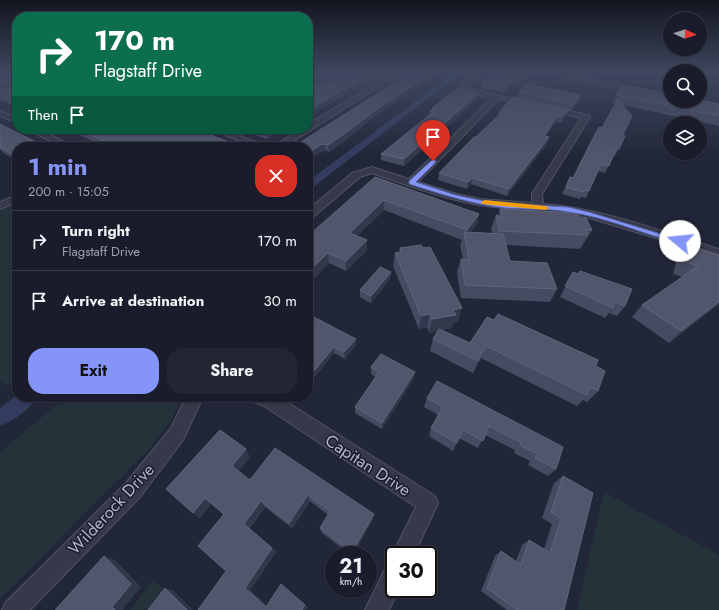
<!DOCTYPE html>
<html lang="en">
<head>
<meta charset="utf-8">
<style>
	body { margin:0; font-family:Jost,sans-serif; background:#232533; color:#f1f3f6; height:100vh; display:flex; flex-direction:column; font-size:15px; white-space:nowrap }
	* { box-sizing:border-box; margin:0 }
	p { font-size:13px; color:#9fa1a9 }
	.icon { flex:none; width:22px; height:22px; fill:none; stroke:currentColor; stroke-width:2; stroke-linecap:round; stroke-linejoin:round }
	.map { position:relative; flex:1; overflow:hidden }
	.sheet { position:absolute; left:12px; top:142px; width:301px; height:260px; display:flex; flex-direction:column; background:#1a1c2b; border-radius:16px; box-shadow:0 1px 3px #0004,0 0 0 1px #383a47 }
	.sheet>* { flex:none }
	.hud { position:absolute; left:12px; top:12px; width:301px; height:122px; border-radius:16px; box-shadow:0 1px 3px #0004,0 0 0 1px #383a47; background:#0b6e4f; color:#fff; overflow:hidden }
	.needle { width:26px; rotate:94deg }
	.tools { position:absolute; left:663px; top:12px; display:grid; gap:8px }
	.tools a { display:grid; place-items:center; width:44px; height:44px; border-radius:50%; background:#1a1c2b; box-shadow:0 1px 3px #0004,0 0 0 1px #383a47; font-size:20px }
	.speed { position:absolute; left:325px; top:546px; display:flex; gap:8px; font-size:20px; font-weight:700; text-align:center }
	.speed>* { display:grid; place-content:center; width:52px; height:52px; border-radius:50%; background:#1a1c2b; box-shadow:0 1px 3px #0004,0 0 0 1px #383a47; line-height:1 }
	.speed small { font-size:10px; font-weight:400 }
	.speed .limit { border:2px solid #111; border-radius:6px; background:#fff; color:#111 }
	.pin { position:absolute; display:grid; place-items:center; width:34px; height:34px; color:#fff; margin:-41px -17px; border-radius:50% 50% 50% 0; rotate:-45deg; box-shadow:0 0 4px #0007 }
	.pin .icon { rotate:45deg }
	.me { position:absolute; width:44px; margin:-22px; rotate:287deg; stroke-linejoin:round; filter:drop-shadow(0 0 3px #0008) }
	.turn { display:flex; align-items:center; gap:14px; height:84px; padding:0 16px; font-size:18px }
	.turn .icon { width:52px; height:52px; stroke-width:2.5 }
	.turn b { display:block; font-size:28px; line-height:34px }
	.then { display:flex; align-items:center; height:38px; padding:0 16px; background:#0003; gap:8px; font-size:15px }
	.round { display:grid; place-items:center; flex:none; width:42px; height:42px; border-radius:16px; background:#232533 }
	.head { display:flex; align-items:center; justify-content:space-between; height:68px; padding:0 16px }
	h1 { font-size:24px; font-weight:700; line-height:30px; color:#8495f7 }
	.cta { display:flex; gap:8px; margin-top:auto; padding:8px 16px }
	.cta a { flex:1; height:46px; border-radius:16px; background:#8495f7; color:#111; font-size:16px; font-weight:700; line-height:46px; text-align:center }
	.cta a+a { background:#232533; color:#f1f3f6 }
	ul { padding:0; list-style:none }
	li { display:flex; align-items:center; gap:12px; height:60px; padding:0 16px; border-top:1px solid #383a47 }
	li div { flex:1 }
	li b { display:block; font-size:15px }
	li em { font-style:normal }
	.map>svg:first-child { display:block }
</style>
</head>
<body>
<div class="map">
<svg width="719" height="610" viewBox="0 0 719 610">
	<rect width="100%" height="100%" fill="#222639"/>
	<!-- green -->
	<g fill="#24323a">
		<polygon points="17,202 17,378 6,386 0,381 0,210"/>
		<polygon points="66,397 182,397 172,419 151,447 0,598 0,452"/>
		<polygon points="604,492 719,555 719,610 577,610"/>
		<polygon points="153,580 170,595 159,610 130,610"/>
	</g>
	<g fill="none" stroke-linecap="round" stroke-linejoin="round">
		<!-- canal -->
		<g fill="#333b5f" fill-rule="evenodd">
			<polygon points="454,73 461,73 312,188 308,189 308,181"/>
			<path d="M17,395V397H36C31,409 12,422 0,426V408Z"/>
		</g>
		<defs>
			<g id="minor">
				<polygon points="393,73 400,73 284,147 273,147 300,129 308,129 308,124"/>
				<path d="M476,75L479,77L468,88L532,104L528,106L499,99L418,182L457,194L480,199L532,203V194L581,118L545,109L549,107L589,115L590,117L542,194L543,204C601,208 663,232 719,249V257L586,217C551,209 515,211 480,205C443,199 407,185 372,173L360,177L312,218L308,219V210L352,173L372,167L409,179L492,98L461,91L462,84Z"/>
				<polygon points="570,76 670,95 670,99 568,79 568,77"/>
				<polygon points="308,79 347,89 348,91 344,93 308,83"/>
				<polygon points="0,111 17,118 17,123 0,116"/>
				<polygon points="28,129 39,129 73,147 61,147"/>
				<polygon points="210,129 222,129 268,147 255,147"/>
				<polygon points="17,195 17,202 0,209 0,202"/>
				<polygon points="186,397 203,397 183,440 140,497 30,610 2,610 6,602 126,483 171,428"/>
				<polygon points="252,397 279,397 435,496 438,503 414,555 394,555 394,559 392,555 416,507 264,406 254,402"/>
				<polygon points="394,564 394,589 399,589 389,610 365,610 386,567"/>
			</g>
		</defs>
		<!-- minor casing -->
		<use href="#minor" stroke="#505364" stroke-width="2"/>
		<!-- minor -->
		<use href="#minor" fill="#35394a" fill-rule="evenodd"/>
	</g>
	<!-- wall -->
	<g fill="#464b61">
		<polygon points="0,73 17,73 17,107 0,100 0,90 14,85 0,90"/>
		<polygon points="308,73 384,73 356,89 313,79 308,75"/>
		<polygon points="406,73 439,73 380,112 343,142 329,152 325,150 321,152 308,147 407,75"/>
		<polygon points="525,76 504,93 482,88 483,82"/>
		<polygon points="327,83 347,94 327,87"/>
		<polygon points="519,92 579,101 571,110 517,98"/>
		<polygon points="616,95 719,104 719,126 623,105 623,135 625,136 615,156 613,155 605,173 598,171 586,198 581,197 580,199 562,194 570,177 573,178 616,103 612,103"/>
		<polygon points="478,99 404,166 381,160 381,154 429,115 430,111 432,110 432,108"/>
		<polygon points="499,112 566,116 561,123 557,122 554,124 546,136 549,137 547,144 507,196 471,184 467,189 438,180 439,173 498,116"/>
		<polygon points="0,124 17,147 17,164 15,163 11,157 5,154 0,149"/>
		<polygon points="66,129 195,129 242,147 106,147"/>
		<polygon points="237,129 285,129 267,139"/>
		<polygon points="375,177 479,214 477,224 470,233 492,233 491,229 496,215 498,216 500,209 579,218 592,230 580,249 506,245 510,261 557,289 550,302 461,298 457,272 461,259 463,259 460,245 462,240 384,210 357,236 367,240 367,250 346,271 329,263 308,284 308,236"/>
		<polygon points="694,247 719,255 719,304 669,343 632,317 642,305 683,277 673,274 676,262 686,249 691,251"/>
		<polygon points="400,248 458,322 453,323 452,328 442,330 470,343 487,317 596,366 598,391 587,402 583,400 577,406 481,358 473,373 430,351 433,339 438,331 429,333 427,327 419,329 393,266 395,253 399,252"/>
		<polygon points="391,272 390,279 371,303 360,297 360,290"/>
		<polygon points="573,272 625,306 617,316 609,313 605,318 560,297"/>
		<polygon points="308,314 356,345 345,359 334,353 308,385"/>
		<polygon points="371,367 414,378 382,429 355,413 355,407 376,377 371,374"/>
		<polygon points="427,398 563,447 556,469 548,476 528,465 530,461 514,453 515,450 485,435 478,448 459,438 453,451 429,436 431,428 438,415 424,407"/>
		<polygon points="275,448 373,519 353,555 351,555 322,533 320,528 328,515 310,501 292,528 265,507 249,529 272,548 276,552 250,590 267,606 308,607 306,610 198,610 226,571 223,514 211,504 200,518 166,489 250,457 238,471 250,480"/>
		<polygon points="563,476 564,610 507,610 481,591 495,556 501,551 516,561 522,545 529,540 544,549 552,524 542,518 554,483"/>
	</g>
	<!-- shaded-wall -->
	<g fill="#33374c">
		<polygon points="374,73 384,73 356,89 356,83"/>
		<polygon points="431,73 439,73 380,112 343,142 329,152 328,145 381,106"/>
		<polygon points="524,73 526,73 525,76 504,93 506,87"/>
		<polygon points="13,79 17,85 0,90 0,83"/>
		<polygon points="347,88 347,94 308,116 308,110"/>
		<polygon points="479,93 478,99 404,166 404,159"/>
		<polygon points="581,95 579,101 571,110 574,104"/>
		<polygon points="569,110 566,116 561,123 563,116"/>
		<polygon points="560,116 557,122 554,124 542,142 544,136 556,118"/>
		<polygon points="273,129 285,129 267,139 266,133"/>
		<polygon points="549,137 547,144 507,196 509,189"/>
		<polygon points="325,144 325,150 321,152 308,161 308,154 320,145"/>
		<polygon points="473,178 471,184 467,189 468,182"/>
		<polygon points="384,200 384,210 350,243 350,233"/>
		<polygon points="479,214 477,224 465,240 467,230"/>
		<polygon points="367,240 367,250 346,271 346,261"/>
		<polygon points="328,253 329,263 308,284 308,272"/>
		<polygon points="391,272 390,279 371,303 371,296"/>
		<polygon points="719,302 719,304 669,343 681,331"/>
		<polygon points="462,308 458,322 453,323 452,328 429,333 432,319 453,310"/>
		<polygon points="430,314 427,327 419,329 421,316"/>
		<polygon points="356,339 356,345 345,359 344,352"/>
		<polygon points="486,346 481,358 473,373 478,361"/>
		<polygon points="334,347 334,353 308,385 308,378"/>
		<polygon points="415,372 414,378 382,429 382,423"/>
		<polygon points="246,449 250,457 237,473 232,466"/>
		<polygon points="308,495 310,501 292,528 289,523"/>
		<polygon points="205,498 211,504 200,518 193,513"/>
		<polygon points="261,501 265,507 248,529 244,524"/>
		<polygon points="374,514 373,519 352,555 352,552"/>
		<polygon points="272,548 276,552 250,590 271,609 266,607 245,588"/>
		<polygon points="104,556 115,560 141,587 123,609 124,610 115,610 112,607"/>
		<polygon points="284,587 308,607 306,610 302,610"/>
		<polygon points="165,588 174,591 193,610 187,610"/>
	</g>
	<!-- building -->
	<g fill="#51566c" stroke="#60657a">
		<polygon points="0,73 17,73 17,103 0,95 0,90 14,85 15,80 13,79 0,83"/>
		<polygon points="312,73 374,73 356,83"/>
		<polygon points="410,73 431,73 381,106 343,135 328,145 325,144 320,145 308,154 308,147 293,147"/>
		<polygon points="496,73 524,73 506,87 483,82"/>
		<polygon points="308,82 335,89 327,83 347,88 308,110"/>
		<polygon points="526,84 581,95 574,104 519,92"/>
		<polygon points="622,85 670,94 670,101 700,101 700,100 719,104 719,116 616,95"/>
		<polygon points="458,88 479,93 404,159 381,154 433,112 430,111 434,109 432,108"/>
		<polygon points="513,97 569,110 563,116 560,116 556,118 544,136 549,137 509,189 473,178 468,182 439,173 474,137 476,137 501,113 499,112"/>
		<polygon points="618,99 632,116 623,135 625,136 619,149 616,149 609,166 601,164 589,191 584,190 583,192 566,187 570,177 573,178 592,140 599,127 602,128"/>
		<polygon points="0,124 46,147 17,147 17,160 11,157 14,155 0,147 2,146 0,145"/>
		<polygon points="77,129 195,129 242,147 118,147"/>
		<polygon points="254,129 273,129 266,133"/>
		<polygon points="375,177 479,214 467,230 384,200 350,233 367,240 346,261 328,253 308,272 308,236"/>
		<polygon points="500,209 577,213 579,218 586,218 592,230 585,229 588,235 499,231 496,215 503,218"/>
		<polygon points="464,232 503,234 510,261 547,263 557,289 465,285 461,259 469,260"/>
		<polygon points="421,245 423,248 430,247 462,308 453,310 456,315 432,319 430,314 421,316 395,253 401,252 400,248"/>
		<polygon points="694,247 719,255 719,302 681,331 642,305 698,266 684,261 686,249 693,251"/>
		<polygon points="380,267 391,272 371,296 360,290"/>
		<polygon points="580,271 632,289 625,306 615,302 613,308 565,286 573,272 578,274"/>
		<polygon points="308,314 356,339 344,352 334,347 308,378"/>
		<polygon points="498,314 598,360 596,366 605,371 598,391 590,387 587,395 486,346 478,361 433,339 439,329 470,343 487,317 494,320"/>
		<polygon points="381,354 415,372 382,423 355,407 379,372 371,367"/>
		<polygon points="437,381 563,447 556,469 535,458 537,454 520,445 521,442 489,426 483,441 463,430 457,443 431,428 443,407 427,398"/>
		<polygon points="220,430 246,449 232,466 250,480 275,448 374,514 352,552 320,528 330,511 308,495 289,523 261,501 244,524 272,548 245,588 266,607 281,584 305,605 302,610 198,610 226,571 198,546 224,514 205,498 193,513 166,489"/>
		<polygon points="563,476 593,493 564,610 517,610 487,588 501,551 521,565 529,540 550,553 561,519 551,512"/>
		<polygon points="104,556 131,584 112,607 115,610 55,610"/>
		<polygon points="165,588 187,610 148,610"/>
	</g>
	<!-- sky -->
	<linearGradient id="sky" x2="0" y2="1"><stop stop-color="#13151f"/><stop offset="0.46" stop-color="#3e475f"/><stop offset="1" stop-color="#3e475f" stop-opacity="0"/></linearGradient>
	<rect width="719" height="158" fill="url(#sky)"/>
	<!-- route -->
	<path fill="#8495f7" stroke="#5661a1" d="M433,159L436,161L435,163L416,182L456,195L480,200L505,203L568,207L589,212L684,241L680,244C643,234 606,217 568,212C547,208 525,210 504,208C471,204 440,194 409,184V181Z"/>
	<!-- slow -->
	<polygon fill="#f59e0b" points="485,200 546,206 549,208 546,210 482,204 481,202"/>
	<g text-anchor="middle" stroke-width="3" stroke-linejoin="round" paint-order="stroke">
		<!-- near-street labels -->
		<g font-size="17" fill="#b0b3c6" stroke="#1b1e2e">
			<text transform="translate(368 465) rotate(33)" y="6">Capitan Drive</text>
			<text transform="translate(111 509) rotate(-47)" y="6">Wilderock Drive</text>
		</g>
	</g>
</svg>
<div class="tools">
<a><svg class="needle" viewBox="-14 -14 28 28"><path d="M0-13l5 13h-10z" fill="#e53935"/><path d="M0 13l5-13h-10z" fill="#9fa1a9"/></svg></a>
<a><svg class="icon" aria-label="search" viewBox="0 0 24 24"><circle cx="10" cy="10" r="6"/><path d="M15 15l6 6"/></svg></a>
<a><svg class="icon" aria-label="layers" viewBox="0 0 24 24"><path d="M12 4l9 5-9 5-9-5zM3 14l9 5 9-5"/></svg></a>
</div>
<div class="speed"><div>21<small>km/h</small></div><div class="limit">30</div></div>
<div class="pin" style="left:433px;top:161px;background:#d93025"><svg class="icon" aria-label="arrive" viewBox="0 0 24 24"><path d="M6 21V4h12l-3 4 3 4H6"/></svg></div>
<svg class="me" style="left:680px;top:241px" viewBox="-20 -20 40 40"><circle r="19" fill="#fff"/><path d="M0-13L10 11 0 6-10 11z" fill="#8495f7"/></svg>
<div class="hud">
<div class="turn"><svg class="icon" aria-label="right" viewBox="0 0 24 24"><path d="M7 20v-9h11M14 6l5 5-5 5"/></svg><div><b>170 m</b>Flagstaff Drive</div></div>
<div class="then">Then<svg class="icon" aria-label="arrive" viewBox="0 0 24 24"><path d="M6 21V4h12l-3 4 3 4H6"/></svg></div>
</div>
<section class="sheet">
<div class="head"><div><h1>1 min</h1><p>200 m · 15:05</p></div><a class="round" style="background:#d93025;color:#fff"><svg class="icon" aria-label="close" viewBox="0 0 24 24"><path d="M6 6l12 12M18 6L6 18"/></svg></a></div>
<ul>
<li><svg class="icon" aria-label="right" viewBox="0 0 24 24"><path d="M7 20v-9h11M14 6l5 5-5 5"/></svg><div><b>Turn right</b><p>Flagstaff Drive</p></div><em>170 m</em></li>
<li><svg class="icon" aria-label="arrive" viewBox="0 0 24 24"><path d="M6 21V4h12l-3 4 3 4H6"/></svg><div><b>Arrive at destination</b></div><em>30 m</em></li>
</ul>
<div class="cta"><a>Exit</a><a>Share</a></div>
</section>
</div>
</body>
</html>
